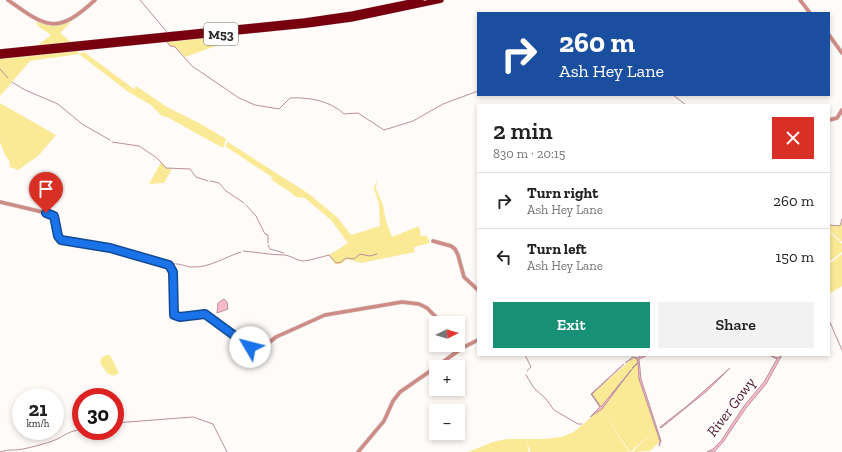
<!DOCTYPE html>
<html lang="en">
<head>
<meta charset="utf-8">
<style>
	body { margin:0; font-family:"Zilla Slab",serif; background:#f2f2f2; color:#222; height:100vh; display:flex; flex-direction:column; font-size:15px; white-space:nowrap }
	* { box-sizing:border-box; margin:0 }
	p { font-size:13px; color:#767676 }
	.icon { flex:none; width:22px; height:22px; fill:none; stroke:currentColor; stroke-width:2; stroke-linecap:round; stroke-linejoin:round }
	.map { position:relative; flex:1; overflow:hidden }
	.drawer { position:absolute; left:477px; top:104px; width:353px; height:252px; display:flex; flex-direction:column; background:#fff; border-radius:0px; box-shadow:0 2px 6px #0003 }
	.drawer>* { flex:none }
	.guide { position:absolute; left:477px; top:12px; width:353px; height:84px; border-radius:0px; box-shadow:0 2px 6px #0003; background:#1a4fa0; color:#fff; overflow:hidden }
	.needle { width:26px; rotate:85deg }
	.buttons { position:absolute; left:429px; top:316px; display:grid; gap:8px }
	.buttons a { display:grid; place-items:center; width:36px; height:36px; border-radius:0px; background:#fff; box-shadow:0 2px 6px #0003; font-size:20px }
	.speed { position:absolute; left:12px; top:388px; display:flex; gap:8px; font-size:20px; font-weight:700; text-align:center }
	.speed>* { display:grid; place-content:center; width:52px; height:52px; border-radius:50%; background:#fff; box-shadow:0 2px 6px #0003; line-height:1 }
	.speed small { font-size:10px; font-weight:400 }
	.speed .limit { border:6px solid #d22; background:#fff; color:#111 }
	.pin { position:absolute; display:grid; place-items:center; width:34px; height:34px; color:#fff; margin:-41px -17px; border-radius:50% 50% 50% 0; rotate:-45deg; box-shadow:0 0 4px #0007 }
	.pin .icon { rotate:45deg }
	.me { position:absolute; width:44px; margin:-22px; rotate:307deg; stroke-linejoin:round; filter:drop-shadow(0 0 3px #0008) }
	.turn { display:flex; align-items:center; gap:14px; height:84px; padding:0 16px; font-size:18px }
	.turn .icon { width:52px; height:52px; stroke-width:2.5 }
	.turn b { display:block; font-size:28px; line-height:34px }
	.round { display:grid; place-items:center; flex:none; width:42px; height:42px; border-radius:0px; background:#f2f2f2 }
	.headline { display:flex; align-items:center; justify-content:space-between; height:68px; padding:0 16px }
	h1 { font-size:24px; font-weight:600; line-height:30px }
	.button { display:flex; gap:8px; margin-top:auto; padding:8px 16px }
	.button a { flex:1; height:46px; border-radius:0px; background:#189075; color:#fff; font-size:16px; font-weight:600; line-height:46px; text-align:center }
	.button a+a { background:#f2f2f2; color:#222 }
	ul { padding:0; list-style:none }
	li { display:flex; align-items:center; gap:12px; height:56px; padding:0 16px; border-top:1px solid #e0e0e0 }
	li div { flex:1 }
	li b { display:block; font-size:15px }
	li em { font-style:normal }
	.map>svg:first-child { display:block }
</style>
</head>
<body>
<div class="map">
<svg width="842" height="452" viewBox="0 0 842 452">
	<rect width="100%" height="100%" fill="#fffbf9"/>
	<!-- green -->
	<g fill="#faea96">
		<polygon points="36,21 56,26 72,21 60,33 71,42 38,45 51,35 38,26"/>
		<polygon points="238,35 227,42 185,57 176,47 170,46 167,42"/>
		<polygon points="78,51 79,54 84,52 134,89 136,86 167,107 199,123 226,139 223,148 167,117 162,116 151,105 127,91 79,54 30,61 0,96 0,59"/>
		<polygon points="0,103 56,135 38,156 18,170 10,167 9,160 5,155 0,142"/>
		<path d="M228,142L309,194L337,217L351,235L380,226L379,203L374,189L377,179L376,188L383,205L386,221L392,237L419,226L421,236H427L430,243L414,247L415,252L361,263L347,259L341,264H335L329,255L348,243L331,220L305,198L296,197C289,190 279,186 271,179L273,178L225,146Z"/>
		<polygon points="161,162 166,168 172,169 164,183 149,184"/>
		<polygon points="842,219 842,242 829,230 829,225 840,226"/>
		<polygon points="829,231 842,244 842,252 829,262"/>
		<polygon points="842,254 842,286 829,294 829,264"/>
		<polygon points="107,355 110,355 119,373 113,376 107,373 100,363 101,358"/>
		<polygon points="634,357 637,359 639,379 660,441 650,451 632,452 653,432 630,452 603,411 629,452 531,452 527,443 529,452 468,452 493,442 507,439 544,439 561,437 574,432 602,408 631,369 601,407 592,394"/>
	</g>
	<!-- water -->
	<g fill="#f8bacc" stroke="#bb8f9b">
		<polygon points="224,299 227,302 228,309 217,313 218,303"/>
		<polygon points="641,355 648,355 639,359 641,379 661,441 659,446 660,441 639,379 638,363 632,368 638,362 637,359 634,357 625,363 633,357 638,358"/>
		<polygon points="769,355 778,358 782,355 766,384 746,408 723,442 714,452 707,452 713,449 721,441 744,406 764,382 777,359"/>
		<polygon points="624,364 592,394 601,407 631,370 602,409 590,417 600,407 591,394"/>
		<polygon points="730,368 708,390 661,428 660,427 687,406"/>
	</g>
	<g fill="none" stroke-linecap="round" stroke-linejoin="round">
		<!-- stream -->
		<g stroke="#bb8f9b" stroke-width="1">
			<polyline points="140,0 167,32"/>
			<path d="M167,42L170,46L175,47L192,66L239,98L255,105L279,109L290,98C309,97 331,101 344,114L358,113L384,130L413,121L443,104L478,91"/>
			<polyline points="0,69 8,78"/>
			<polyline points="12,82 25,90 58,104 82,124 110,140"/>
			<polyline points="673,95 686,105"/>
			<polyline points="112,142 139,146 157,158 166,168 190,169 196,177 208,181"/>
			<polyline points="210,181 219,183 226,191 244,203"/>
			<polyline points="246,205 256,216 265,234 268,235 268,243"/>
			<polyline points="829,225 840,226 842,219"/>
			<polyline points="268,245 270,249 284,253"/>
			<path d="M243,251C256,252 271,255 284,255C290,255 297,261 304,261C312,260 321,257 329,255L336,263L341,262L346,258L354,259L360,254L370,256L377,254"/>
			<path d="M173,264C180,263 186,267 192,267C209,268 225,257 241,252"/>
			<polyline points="829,320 842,350"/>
			<polyline points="525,355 531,367 527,371"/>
			<polyline points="526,375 534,388 546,399 554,410 578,424 582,424"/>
			<polyline points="612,394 638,362"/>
			<polyline points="115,423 193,417 213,424 227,452"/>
			<path d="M0,452C6,450 9,450 15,450C22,450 49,443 55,440C64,436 70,430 81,430"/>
		</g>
		<defs>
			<g id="minor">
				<path d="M8,0C47,28 57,35 95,0"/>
				<polyline points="800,0 810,13"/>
				<polyline points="829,35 842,53"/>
				<polyline points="829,120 837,118 842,110"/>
				<path d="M0,202L51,214C59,220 54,233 61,239L110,248L169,265L173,272L174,315L180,317L205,314L255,350L262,348L276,337L325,315L402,302L419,304L427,308L442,323"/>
				<polyline points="433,241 451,246 455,249 458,255 464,277 478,290"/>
				<polyline points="458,343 462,348"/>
				<polyline points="436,367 462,348 478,340"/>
				<polyline points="358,452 384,421 393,401 400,392 436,367"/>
			</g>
			<g id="highway">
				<polyline points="0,52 305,21 353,14 421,0"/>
				<polyline points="0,56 306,25 351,19 441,0"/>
			</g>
		</defs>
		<!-- minor casing -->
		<use href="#minor" stroke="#d9d5d4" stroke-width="4.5"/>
		<!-- highway casing -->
		<use href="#highway" stroke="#d9d5d4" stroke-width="6"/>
		<!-- minor -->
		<use href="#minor" stroke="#cf8c86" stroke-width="3.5"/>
		<!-- highway -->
		<use href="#highway" stroke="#78000e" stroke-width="5.5"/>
	</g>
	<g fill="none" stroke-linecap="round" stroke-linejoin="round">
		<defs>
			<polyline id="route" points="46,213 54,216 58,236 61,240 110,248 169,265 173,272 174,315 180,317 205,314 250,347"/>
		</defs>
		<!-- route casing -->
		<use href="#route" stroke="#114b97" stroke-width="10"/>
		<!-- route -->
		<use href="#route" stroke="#1a73e8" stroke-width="7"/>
	</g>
	<g text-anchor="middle" stroke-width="3.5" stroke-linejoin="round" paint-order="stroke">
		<!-- shield labels -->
		<rect fill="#fff" stroke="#6b6a69" stroke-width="1" x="204" y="23" width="34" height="22" rx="3"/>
		<g font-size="13" font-weight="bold" fill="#2c2a29">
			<text x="221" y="39">M53</text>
		</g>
		<!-- water labels -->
		<g font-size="15" font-style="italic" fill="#4b0f28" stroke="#fff">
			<text transform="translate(731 407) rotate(-53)" y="5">River Gowy</text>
		</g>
	</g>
</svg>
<div class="buttons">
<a><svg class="needle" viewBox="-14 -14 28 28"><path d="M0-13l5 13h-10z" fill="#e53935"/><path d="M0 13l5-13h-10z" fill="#767676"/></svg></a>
<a>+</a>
<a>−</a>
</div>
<div class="speed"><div>21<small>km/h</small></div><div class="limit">30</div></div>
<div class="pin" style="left:46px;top:213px;background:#d93025"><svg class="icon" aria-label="arrive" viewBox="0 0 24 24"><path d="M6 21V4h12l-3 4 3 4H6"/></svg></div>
<svg class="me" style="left:250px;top:347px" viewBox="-20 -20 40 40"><circle r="19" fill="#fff"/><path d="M0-13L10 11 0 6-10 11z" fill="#1a73e8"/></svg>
<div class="guide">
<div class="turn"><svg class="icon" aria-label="right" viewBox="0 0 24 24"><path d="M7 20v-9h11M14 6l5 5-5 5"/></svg><div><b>260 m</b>Ash Hey Lane</div></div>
</div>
<section class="drawer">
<div class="headline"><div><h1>2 min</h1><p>830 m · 20:15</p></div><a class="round" style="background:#d93025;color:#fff"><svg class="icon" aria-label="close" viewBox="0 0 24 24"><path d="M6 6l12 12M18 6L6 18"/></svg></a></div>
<ul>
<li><svg class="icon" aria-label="right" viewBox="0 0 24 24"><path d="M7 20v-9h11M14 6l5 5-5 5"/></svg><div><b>Turn right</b><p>Ash Hey Lane</p></div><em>260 m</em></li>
<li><svg class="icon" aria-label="left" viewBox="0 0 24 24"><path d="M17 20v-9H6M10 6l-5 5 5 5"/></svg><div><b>Turn left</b><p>Ash Hey Lane</p></div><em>150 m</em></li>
</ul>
<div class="button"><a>Exit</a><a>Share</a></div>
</section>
</div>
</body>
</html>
